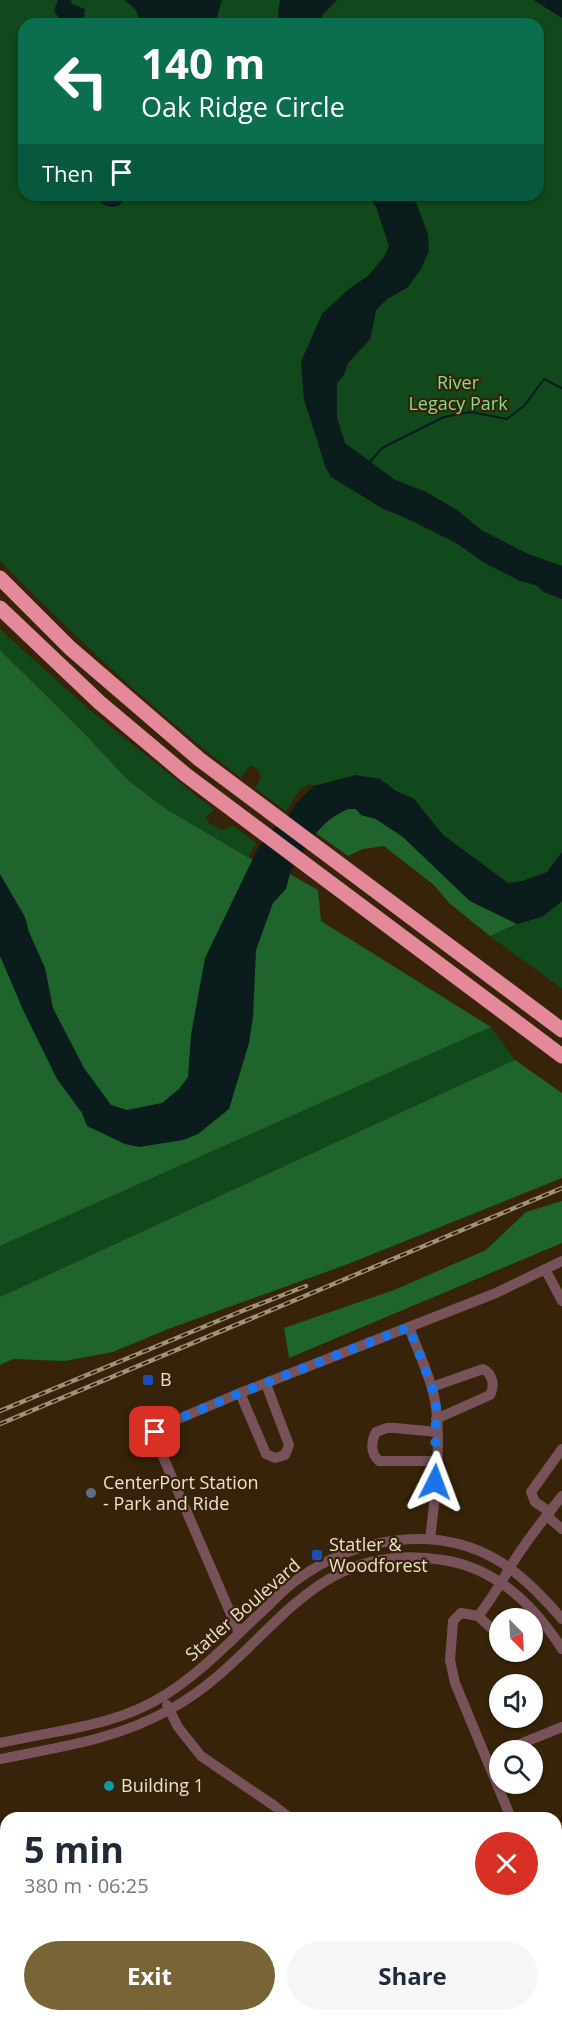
<!DOCTYPE html>
<html lang="en">
<head>
<meta charset="utf-8">
<style>
	body { margin:0; font-family:"Open Sans",sans-serif; background:#f6f6f7; color:#1f2937; height:100vh; display:flex; flex-direction:column; font-size:22px; white-space:nowrap }
	* { box-sizing:border-box; margin:0 }
	p { font-size:20px; color:#747a83 }
	.icon { flex:none; width:33px; height:33px; fill:none; stroke:currentColor; stroke-width:2; stroke-linecap:round; stroke-linejoin:round }
	.map { position:relative; flex:1; overflow:hidden }
	.panel { position:absolute; left:0px; top:1812px; width:562px; height:210px; display:flex; flex-direction:column; background:#fff; border-radius:18px 18px 0 0; box-shadow:0 2px 4px #0004 }
	.panel>* { flex:none }
	.guide { position:absolute; left:18px; top:18px; width:526px; height:183px; border-radius:18px; box-shadow:0 2px 4px #0004; background:#0b6e4f; color:#fff; overflow:hidden }
	.needle { width:39px; rotate:156deg }
	.controls { position:absolute; left:489px; top:1608px; display:grid; gap:12px }
	.controls a { display:grid; place-items:center; width:54px; height:54px; border-radius:50%; background:#fff; box-shadow:0 2px 4px #0004; font-size:30px }
	.pin { position:absolute; display:grid; place-items:center; width:51px; height:51px; color:#fff; margin:-26px; border-radius:12px; box-shadow:0 3px 9px #0006 }
	.me { position:absolute; width:66px; margin:-33px; rotate:3deg; stroke-linejoin:round; filter:drop-shadow(0 0 4px #0008) }
	.turn { display:flex; align-items:center; gap:21px; height:126px; padding:0 24px; font-size:27px }
	.turn .icon { width:78px; height:78px; stroke-width:2.5 }
	.turn b { display:block; font-size:42px; line-height:51px }
	.then { display:flex; align-items:center; height:57px; padding:0 24px; background:#0003; gap:12px; font-size:22px }
	.round { display:grid; place-items:center; flex:none; width:63px; height:63px; border-radius:32px; background:#f6f6f7 }
	.headline { display:flex; align-items:center; justify-content:space-between; height:102px; padding:0 24px }
	h1 { font-size:36px; font-weight:700; line-height:45px }
	.action { display:flex; gap:12px; margin-top:auto; padding:12px 24px }
	.action a { flex:1; height:69px; border-radius:36px; background:#796437; color:#fff; font-size:24px; font-weight:700; line-height:69px; text-align:center }
	.action a+a { background:#f6f6f7; color:#1f2937 }
	.map>svg:first-child { display:block }
</style>
</head>
<body>
<div class="map">
<svg width="562" height="2022" viewBox="0 0 562 2022">
	<rect width="100%" height="100%" fill="#362309"/>
	<!-- built -->
	<polygon fill="#432b09" points="6,1977 6,2016 239,2016 225,2022 0,2022 0,1980"/>
	<!-- green -->
	<g fill="#11491d">
		<path d="M0,0H280L278,14L280,24H24V195H369L377,209L389,246L384,257L368,276L349,289L322,314L301,362L304,399L326,468L331,477L382,508L408,519L458,544L483,562L520,581L536,585L544,592L562,599V852L547,872L523,881L508,883L443,835L414,799L396,791L380,779L356,775L314,786L310,784L300,789L286,811L255,788C263,778 263,770 250,765L241,778C155,712 76,638 0,561Z"/>
		<polygon points="337,0 534,0 562,18 562,566 528,554 481,530 457,510 426,492 395,480 344,443 337,418 337,383 344,375 348,363 370,339 376,310 387,299 408,287 428,234 413,195 538,195 538,24 320,24 323,14"/>
		<polygon points="0,629 86,707 214,810 205,818 211,825 223,830 232,825 256,843 249,857 166,809 129,781 81,730 0,650"/>
		<polygon points="562,901 562,989 490,936 523,922 542,917"/>
		<polygon points="491,1027 515,1060 0,1297 0,1246"/>
	</g>
	<!-- forest -->
	<g fill="#1e642c">
		<polygon points="0,650 81,730 129,781 166,809 258,863 272,864 318,890 321,921 491,1027 0,1246"/>
		<path d="M356,808L361,815L376,819L403,837L470,901L517,924L490,936L449,903L434,885L384,846L363,849L348,856L316,833C327,821 340,809 356,808Z"/>
		<polygon points="515,1060 562,1093 562,1178 348,1264 168,1329 113,1352 65,1361 13,1359 0,1365 0,1297"/>
		<polygon points="562,1201 562,1243 289,1358 284,1328 394,1290 486,1250 526,1212"/>
	</g>
	<!-- water -->
	<g fill="#0b1c1c">
		<polygon points="58,0 71,0 72,4 85,9 83,24 63,24 54,11"/>
		<path d="M124,0H222L215,24H139C139,11 134,7 124,0Z"/>
		<polygon points="280,0 337,0 323,14 320,24 280,24 278,14"/>
		<polygon points="534,0 562,0 562,18 535,1"/>
		<path d="M98,195H126V196L120,205C110,208 100,207 98,195Z"/>
		<polygon points="369,195 413,195 428,235 429,251 421,269 408,287 387,299 376,310 370,339 348,363 344,375 337,383 337,418 345,443 395,480 426,492 457,510 481,530 528,554 562,566 562,599 544,592 536,585 520,581 483,562 458,544 408,519 382,508 331,477 326,468 304,399 301,362 322,314 349,289 368,276 384,257 389,246 377,209"/>
		<polygon points="356,775 380,779 396,791 414,799 443,835 508,883 523,881 547,872 562,852 562,901 542,917 517,924 470,901 403,837 376,819 361,815 356,809 346,809 327,821 316,833 291,870 286,889 273,903 256,950 253,1017 249,1043 229,1109 198,1134 183,1140 139,1147 125,1144 87,1126 82,1113 57,1079 24,1012 0,956 0,874 25,917 29,932 45,968 53,1008 84,1068 111,1105 127,1110 162,1103 179,1089 188,1077 191,1035 205,958 258,848 270,832 289,815 296,803 314,786"/>
	</g>
	<g fill="none" stroke-linecap="round" stroke-linejoin="round">
		<!-- stream -->
		<polyline stroke="#0b1c1c" stroke-width="2" points="369,463 382,448 444,417 471,412 507,419 524,406 544,379 562,388"/>
		<!-- minor -->
		<g stroke="#775258" stroke-width="10">
			<polyline points="545,1269 562,1301"/>
			<path d="M409,1327C417,1350 431,1377 435,1401C442,1440 435,1499 430,1539"/>
			<path d="M432,1387L483,1369C493,1374 495,1386 490,1395L436,1419"/>
			<polyline points="240,1393 266,1454 275,1458 285,1455 289,1445 266,1384"/>
			<path d="M436,1461H379C370,1453 371,1442 376,1432L387,1428H395L437,1432"/>
			<polyline points="550,1512 535,1502 531,1492 562,1449"/>
			<polyline points="547,1516 562,1529"/>
			<polyline points="478,1616 461,1613 453,1621 450,1660 455,1683 511,1818"/>
			<path d="M478,1616C491,1600 499,1586 509,1569C524,1543 544,1519 562,1496"/>
			<polyline points="478,1616 500,1636"/>
			<polyline points="239,1633 155,1438 157,1428 240,1393 496,1293 562,1261"/>
			<polyline points="167,1705 178,1727 201,1756 273,1805 290,1818"/>
			<path d="M0,1743C56,1730 115,1727 165,1695C203,1671 234,1637 268,1606C277,1597 287,1586 298,1579C355,1538 436,1523 499,1561C522,1575 544,1598 562,1619"/>
			<polyline points="505,1750 562,1727"/>
			<path d="M0,1759C59,1747 115,1740 169,1710C270,1656 305,1537 443,1560C496,1568 534,1605 562,1649"/>
			<polyline points="556,1844 562,1842"/>
			<polyline points="408,2016 410,2022"/>
		</g>
		<!-- major -->
		<g stroke="#c57a87" stroke-width="14">
			<polyline points="556,1896 562,1894"/>
			<polyline points="556,1919 562,1917"/>
			<polyline points="250,2022 265,2016"/>
			<polyline points="309,2022 324,2016"/>
		</g>
		<!-- highway -->
		<g stroke="#e4899a" stroke-width="15">
			<polyline points="0,578 70,648 199,759 562,1030"/>
			<polyline points="0,608 99,702 186,775 562,1056"/>
		</g>
		<defs>
			<g id="rail">
				<polyline points="0,1411 242,1311 306,1286"/>
				<polyline points="0,1424 562,1188"/>
			</g>
		</defs>
		<!-- rail casing -->
		<use href="#rail" stroke="#a1927e" stroke-width="4.5"/>
		<!-- rail -->
		<use href="#rail" stroke="#362309" stroke-width="2" stroke-dasharray="7" stroke-linecap="butt"/>
	</g>
	<g fill="none" stroke-linecap="round" stroke-linejoin="round">
		<!-- route -->
		<polyline stroke="#1a73e8" stroke-width="10" stroke-dasharray="0 18" points="155,1432 157,1428 240,1393 409,1327 432,1387 436,1402 435,1482"/>
	</g>
	<!-- markers -->
	<g fill="#1a4fb4" stroke="#362309" stroke-width="2">
		<rect x="142" y="1374" width="12" height="12" rx="3"/>
		<rect x="311" y="1549" width="12" height="12" rx="3"/>
	</g>
	<circle fill="#5c6f8a" stroke="#362309" stroke-width="2" cx="91" cy="1493" r="6"/>
	<circle fill="#0f9aa8" stroke="#362309" stroke-width="2" cx="109" cy="1786" r="6"/>
	<g text-anchor="middle" stroke-width="4.5" stroke-linejoin="round" paint-order="stroke">
		<!-- park labels -->
		<g font-size="18" fill="#82de8e" stroke="#362309">
			<text x="458" y="389">River<tspan x="458" dy="21">Legacy Park</tspan></text>
		</g>
		<!-- poi labels -->
		<g font-size="18" fill="#ede1d2" stroke="#362309" text-anchor="start">
			<text x="160" y="1386">B</text>
			<text x="103" y="1489">CenterPort Station<tspan x="103" dy="21">- Park and Ride</tspan></text>
			<text x="329" y="1551">Statler &amp;<tspan x="329" dy="21">Woodforest</tspan></text>
			<text x="121" y="1792">Building 1</text>
		</g>
		<!-- street labels -->
		<g font-size="18" fill="#ede1d2" stroke="#362309">
			<text transform="translate(243 1610) rotate(-41)" y="6">Statler Boulevard</text>
		</g>
	</g>
</svg>
<div class="controls">
<a><svg class="needle" viewBox="-14 -14 28 28"><path d="M0-13l5 13h-10z" fill="#e53935"/><path d="M0 13l5-13h-10z" fill="#747a83"/></svg></a>
<a><svg class="icon" aria-label="sound" viewBox="0 0 24 24"><path d="M4 9h4l5-4v14l-5-4H4zM17 9q2 3 0 6"/></svg></a>
<a><svg class="icon" aria-label="search" viewBox="0 0 24 24"><circle cx="10" cy="10" r="6"/><path d="M15 15l6 6"/></svg></a>
</div>
<div class="pin" style="left:155px;top:1432px;background:#d93025"><svg class="icon" aria-label="arrive" viewBox="0 0 24 24"><path d="M6 21V4h12l-3 4 3 4H6"/></svg></div>
<svg class="me" style="left:435px;top:1482px" viewBox="-20 -20 40 40"><path d="M0-17L14 15 0 8-14 15z" fill="#1a73e8" stroke="#fff" stroke-width="4"/></svg>
<div class="guide">
<div class="turn"><svg class="icon" aria-label="left" viewBox="0 0 24 24"><path d="M17 20v-9H6M10 6l-5 5 5 5"/></svg><div><b>140 m</b>Oak Ridge Circle</div></div>
<div class="then">Then<svg class="icon" aria-label="arrive" viewBox="0 0 24 24"><path d="M6 21V4h12l-3 4 3 4H6"/></svg></div>
</div>
<section class="panel">
<div class="headline"><div><h1>5 min</h1><p>380 m · 06:25</p></div><a class="round" style="background:#d93025;color:#fff"><svg class="icon" aria-label="close" viewBox="0 0 24 24"><path d="M6 6l12 12M18 6L6 18"/></svg></a></div>
<div class="action"><a>Exit</a><a>Share</a></div>
</section>
</div>
</body>
</html>
